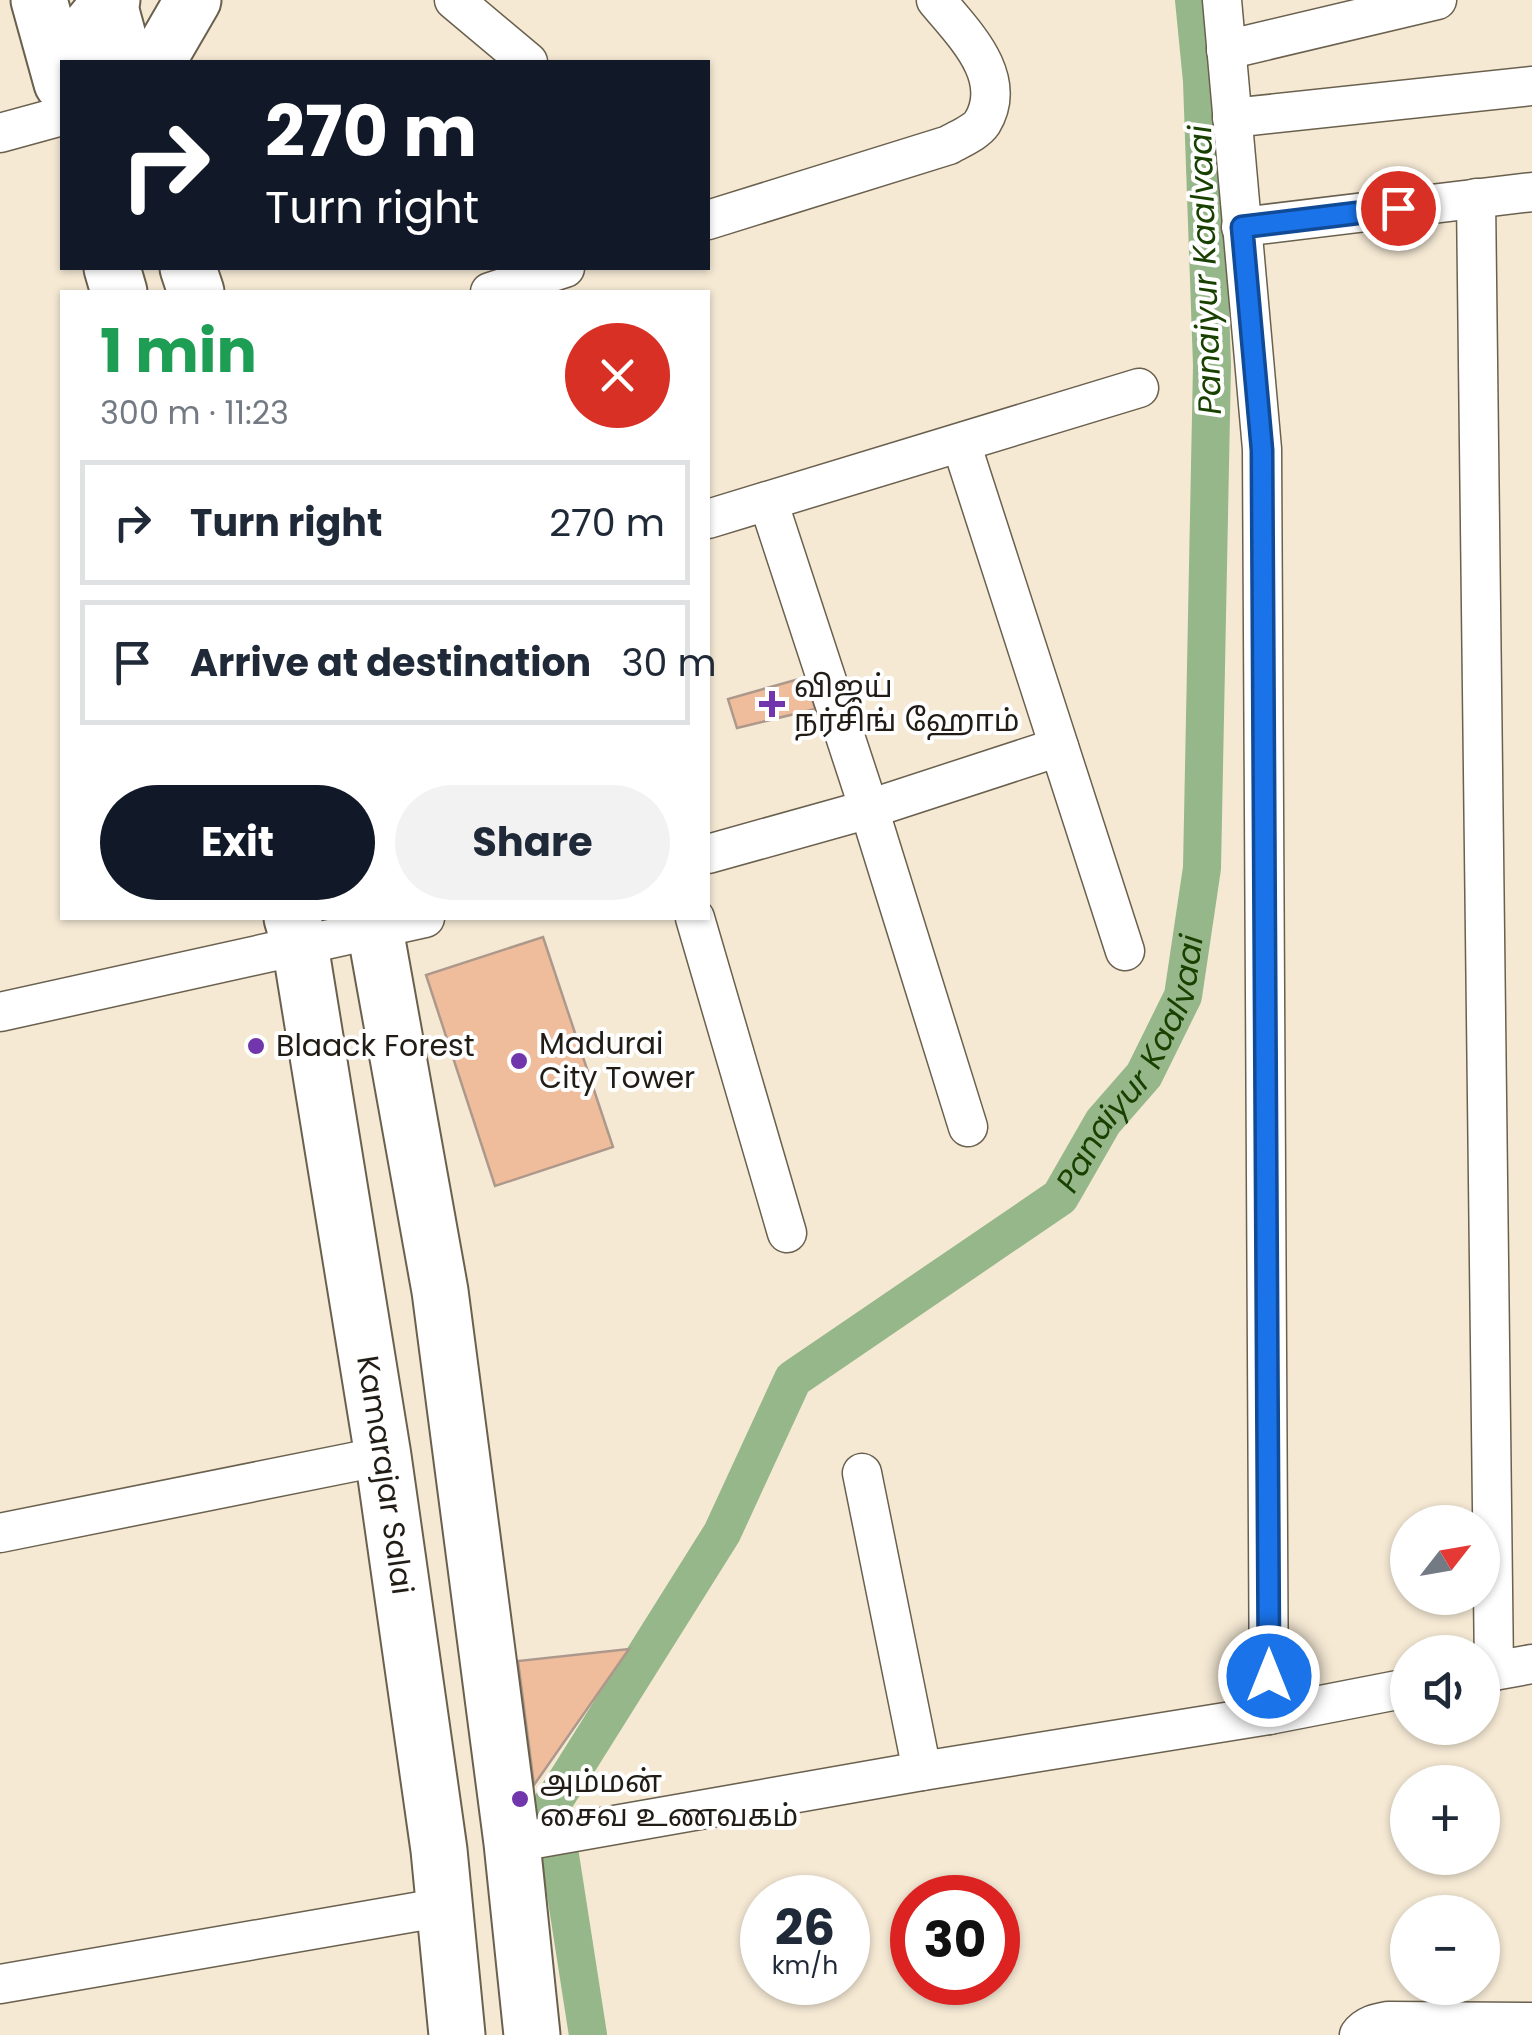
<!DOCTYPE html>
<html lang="en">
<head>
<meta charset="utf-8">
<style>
	body { margin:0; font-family:Poppins,"Noto Sans Tamil",sans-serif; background:#f2f2f3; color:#1f2937; height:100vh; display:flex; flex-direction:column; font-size:38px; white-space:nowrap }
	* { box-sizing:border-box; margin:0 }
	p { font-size:32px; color:#747a83 }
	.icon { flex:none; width:55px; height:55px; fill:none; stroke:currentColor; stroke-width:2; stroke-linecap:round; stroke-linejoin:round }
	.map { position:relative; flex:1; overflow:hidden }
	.details { position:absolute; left:60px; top:290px; width:650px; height:630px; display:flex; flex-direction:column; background:#fff; border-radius:0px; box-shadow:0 2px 8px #0004 }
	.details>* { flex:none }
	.banner { position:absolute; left:60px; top:60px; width:650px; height:210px; border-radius:0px; box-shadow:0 2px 8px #0004; background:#111827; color:#fff; overflow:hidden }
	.needle { width:65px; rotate:59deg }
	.fabs { position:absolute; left:1390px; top:1505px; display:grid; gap:20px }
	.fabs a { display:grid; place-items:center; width:110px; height:110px; border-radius:50%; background:#fff; box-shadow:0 2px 8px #0004; font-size:50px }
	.speed { position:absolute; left:740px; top:1875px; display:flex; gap:20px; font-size:50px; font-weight:700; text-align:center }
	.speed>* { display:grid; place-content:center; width:130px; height:130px; border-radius:50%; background:#fff; box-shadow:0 2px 8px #0004; line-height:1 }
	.speed small { font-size:25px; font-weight:400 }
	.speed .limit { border:15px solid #d22; background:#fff; color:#111 }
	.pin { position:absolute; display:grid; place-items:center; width:85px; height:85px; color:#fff; margin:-42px; border:5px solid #fff; border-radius:50%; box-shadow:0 2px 10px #0007 }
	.me { position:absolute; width:110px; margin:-55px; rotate:0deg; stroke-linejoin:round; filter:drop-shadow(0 0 8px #0008) }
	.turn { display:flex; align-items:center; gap:35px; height:210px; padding:0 40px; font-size:45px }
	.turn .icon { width:130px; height:130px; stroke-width:2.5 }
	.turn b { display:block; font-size:70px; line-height:85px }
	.round { display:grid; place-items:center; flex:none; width:105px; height:105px; border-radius:52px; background:#f2f2f3 }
	.summary { display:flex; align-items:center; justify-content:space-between; height:170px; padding:0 40px }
	h1 { font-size:60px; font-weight:700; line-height:75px; color:#1e9e55 }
	.action { display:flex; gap:20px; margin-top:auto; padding:20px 40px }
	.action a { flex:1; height:115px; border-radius:60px; background:#111827; color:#fff; font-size:40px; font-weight:700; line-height:115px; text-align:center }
	.action a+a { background:#f2f2f3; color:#1f2937 }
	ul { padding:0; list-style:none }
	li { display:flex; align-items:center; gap:30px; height:125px; margin:0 20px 15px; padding:0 20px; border:5px solid #e0e1e3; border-radius:0px }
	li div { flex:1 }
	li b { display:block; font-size:38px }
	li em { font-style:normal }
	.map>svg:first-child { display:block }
</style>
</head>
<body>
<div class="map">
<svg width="1532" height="2035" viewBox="0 0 1532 2035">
	<rect width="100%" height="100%" fill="#f5e9d4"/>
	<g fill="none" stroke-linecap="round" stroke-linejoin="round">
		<!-- canal -->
		<path stroke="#96b789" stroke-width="38" id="s1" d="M588,2035L552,1804L722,1533L793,1379L1060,1197L1103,1122L1144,1075L1183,996L1202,868L1212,365L1202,81L1194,0"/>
	</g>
	<!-- building -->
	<g fill="#f0bd9c" stroke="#ad988c" stroke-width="2.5">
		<polygon points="806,677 815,709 737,728 728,699"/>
		<polygon points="543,937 613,1147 495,1186 426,975"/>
		<polygon points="629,1649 534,1785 518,1661"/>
	</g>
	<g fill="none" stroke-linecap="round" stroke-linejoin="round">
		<defs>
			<g id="street">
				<polyline points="454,0 528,62"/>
				<polyline points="1222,0 1262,449 1269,1715"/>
				<polyline points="1226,50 1437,0"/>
				<polyline points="1232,118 1532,86"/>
				<polyline points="0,133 62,116"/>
				<polyline points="1476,198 1494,1671"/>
				<path d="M708,220L949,145C959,139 976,132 982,123C1010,77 963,33 936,0"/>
				<polyline points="1241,227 1532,192"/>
				<polyline points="490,292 565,268"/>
				<polyline points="961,443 1125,951"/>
				<polyline points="768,501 869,809 968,1127"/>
				<polyline points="708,519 1139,388"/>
				<polyline points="708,854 869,809 1059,747"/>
				<polyline points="695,918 787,1233"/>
				<polyline points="0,1012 425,918"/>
				<polyline points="862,1473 922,1771"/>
				<polyline points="0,1533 383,1456"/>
				<polyline points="1482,1673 1532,1664"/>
				<polyline points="512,1843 922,1771 1269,1715 1408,1688"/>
				<polyline points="0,1984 444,1907"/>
				<path d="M1359,2035C1366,2025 1377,2023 1388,2021L1532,2022"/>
			</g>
			<g id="secondary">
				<polyline points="157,62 193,0"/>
				<polyline points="58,65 112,0"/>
			</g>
			<g id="highway">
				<polyline points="39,0 62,83"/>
				<polyline points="108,0 125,62"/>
				<polyline points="112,268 119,292"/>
				<polyline points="188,268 196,292"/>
				<path id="s2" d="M292,918L300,945L383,1456L439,1850L457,2035"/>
				<polyline points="373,918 440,1291 512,1843 532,2035"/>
			</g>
		</defs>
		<!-- street casing -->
		<use href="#street" stroke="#6a604e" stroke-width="41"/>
		<!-- secondary casing -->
		<use href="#secondary" stroke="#6a604e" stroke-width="59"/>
		<!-- highway casing -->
		<use href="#highway" stroke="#6a604e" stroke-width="59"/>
		<!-- street -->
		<use href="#street" stroke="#fff" stroke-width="38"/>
		<!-- secondary -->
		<use href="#secondary" stroke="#fff" stroke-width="55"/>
		<!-- highway -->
		<use href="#highway" stroke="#fff" stroke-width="55"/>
	</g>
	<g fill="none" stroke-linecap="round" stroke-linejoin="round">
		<defs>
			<polyline id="route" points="1269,1676 1262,450 1242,227 1398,208"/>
		</defs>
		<!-- route casing -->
		<use href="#route" stroke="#114b97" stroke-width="25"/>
		<!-- route -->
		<use href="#route" stroke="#1a73e8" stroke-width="18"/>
	</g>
	<!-- markers -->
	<g fill="#7136ac" stroke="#fff" stroke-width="4">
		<path d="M767 689h10v10h10v10h-10v10h-10v-10h-10v-10h10z"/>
		<circle cx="256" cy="1046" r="10"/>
		<circle cx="519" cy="1061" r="10"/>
		<circle cx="520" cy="1799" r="10"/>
	</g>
	<g text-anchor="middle" stroke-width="8" stroke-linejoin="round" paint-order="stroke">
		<!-- poi labels -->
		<g font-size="30" fill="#211c15" stroke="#fff" text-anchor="start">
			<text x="794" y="697">விஜய்<tspan x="794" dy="34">நர்சிங் ஹோம்</tspan></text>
			<text x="539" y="1054">Madurai<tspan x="539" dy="34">City Tower</tspan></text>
			<text x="276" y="1056">Blaack Forest</text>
			<text x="540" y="1792">அம்மன்<tspan x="540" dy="34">சைவ உணவகம்</tspan></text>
		</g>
		<!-- street labels -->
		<g font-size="30" fill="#211c15" stroke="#fff">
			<text dy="10" stroke="none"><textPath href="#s2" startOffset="565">Kamarajar Salai</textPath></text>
		</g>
		<!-- water labels -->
		<g font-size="32" font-style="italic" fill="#184100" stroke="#fff">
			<text transform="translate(1205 270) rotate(-92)" y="11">Panaiyur Kaalvaai</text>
			<text dy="11" stroke="none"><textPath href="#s1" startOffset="1200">Panaiyur Kaalvaai</textPath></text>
		</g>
	</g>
</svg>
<div class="fabs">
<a><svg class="needle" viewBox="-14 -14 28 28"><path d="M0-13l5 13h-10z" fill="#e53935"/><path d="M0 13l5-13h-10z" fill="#747a83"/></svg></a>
<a><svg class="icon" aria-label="sound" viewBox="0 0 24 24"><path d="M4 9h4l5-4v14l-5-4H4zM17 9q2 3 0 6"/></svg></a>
<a>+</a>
<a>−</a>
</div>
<div class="speed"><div>26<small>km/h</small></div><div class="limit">30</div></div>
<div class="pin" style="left:1398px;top:208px;background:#d93025"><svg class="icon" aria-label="arrive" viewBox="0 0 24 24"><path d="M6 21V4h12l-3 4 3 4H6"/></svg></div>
<svg class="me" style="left:1269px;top:1676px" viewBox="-20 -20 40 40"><circle r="17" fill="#1a73e8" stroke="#fff" stroke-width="3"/><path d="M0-11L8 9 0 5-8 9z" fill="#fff"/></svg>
<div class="banner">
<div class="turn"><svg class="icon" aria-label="right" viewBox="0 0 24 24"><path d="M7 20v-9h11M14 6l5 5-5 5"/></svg><div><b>270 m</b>Turn right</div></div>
</div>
<section class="details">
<div class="summary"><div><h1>1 min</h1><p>300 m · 11:23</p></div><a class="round" style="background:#d93025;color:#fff"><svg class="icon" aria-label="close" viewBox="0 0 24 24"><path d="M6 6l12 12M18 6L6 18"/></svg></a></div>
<ul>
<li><svg class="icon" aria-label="right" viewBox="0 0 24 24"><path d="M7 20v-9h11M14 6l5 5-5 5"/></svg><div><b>Turn right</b></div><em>270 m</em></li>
<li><svg class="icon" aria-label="arrive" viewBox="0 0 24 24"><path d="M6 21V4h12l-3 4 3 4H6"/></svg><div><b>Arrive at destination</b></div><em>30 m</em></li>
</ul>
<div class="action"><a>Exit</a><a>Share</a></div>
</section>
</div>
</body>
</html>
